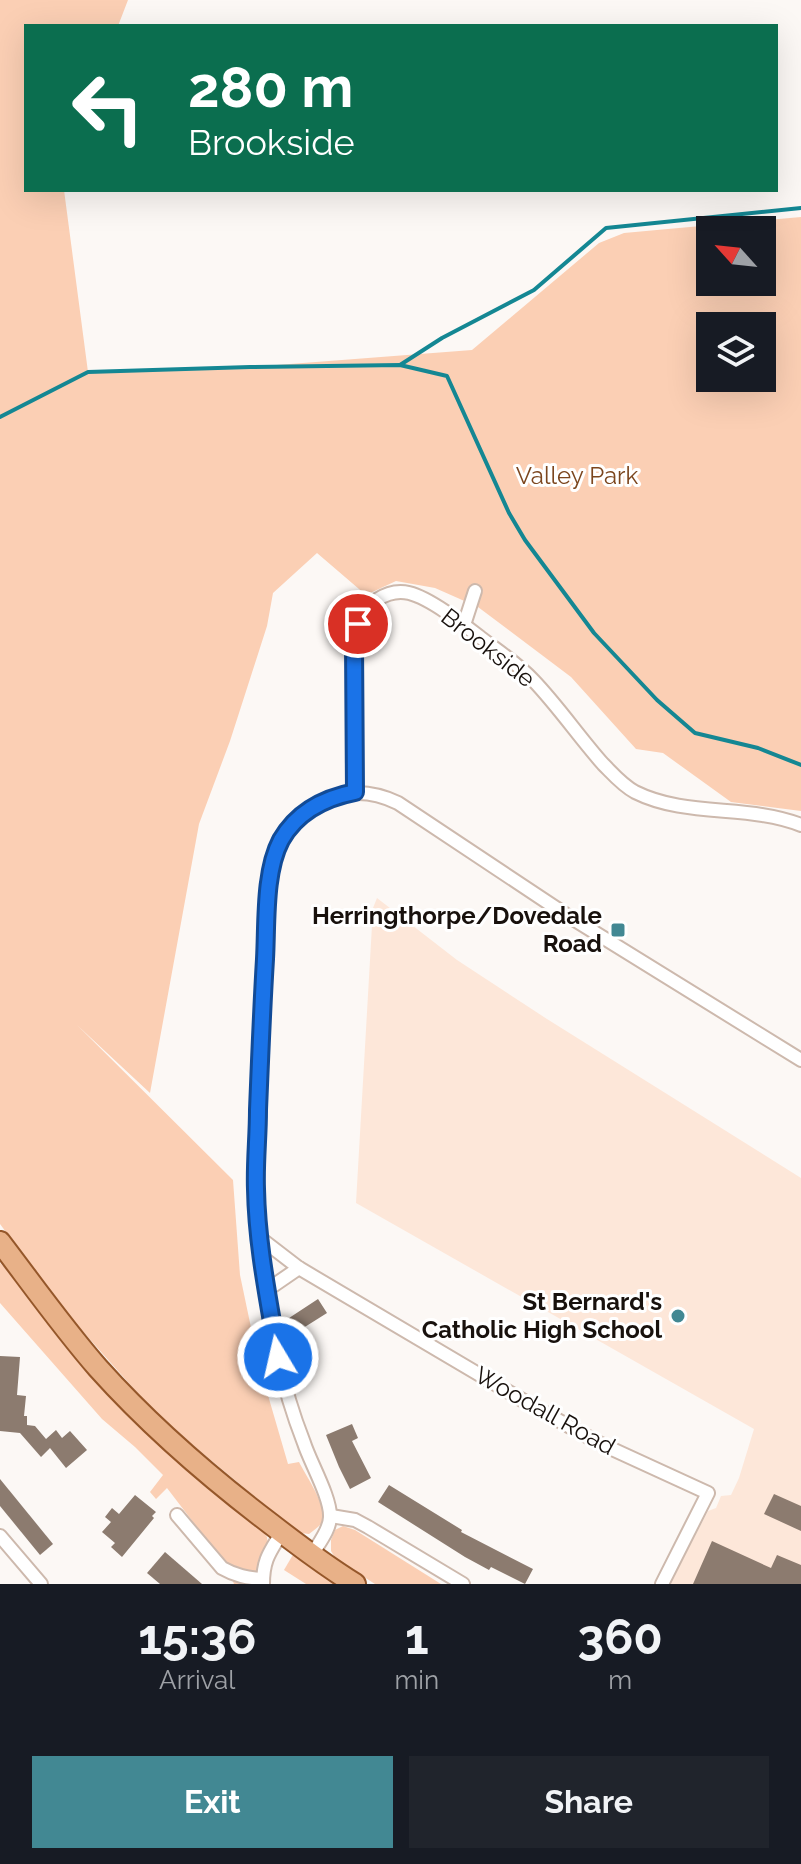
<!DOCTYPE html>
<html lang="en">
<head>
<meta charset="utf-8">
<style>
	body { margin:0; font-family:Raleway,sans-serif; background:#20242c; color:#f1f3f6; height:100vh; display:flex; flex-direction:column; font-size:30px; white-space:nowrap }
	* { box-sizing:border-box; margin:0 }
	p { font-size:26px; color:#9ea1a6 }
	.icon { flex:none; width:44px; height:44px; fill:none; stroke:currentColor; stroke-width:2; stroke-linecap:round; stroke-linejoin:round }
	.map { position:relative; height:1584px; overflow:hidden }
	.details { display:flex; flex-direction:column; background:#171b24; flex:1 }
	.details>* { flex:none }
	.hud { position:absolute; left:24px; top:24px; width:754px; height:168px; border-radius:0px; box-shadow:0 8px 32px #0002; background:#0b6e4f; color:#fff; overflow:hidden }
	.needle { width:52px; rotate:297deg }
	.controls { position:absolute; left:696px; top:216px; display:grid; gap:16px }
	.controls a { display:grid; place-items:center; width:80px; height:80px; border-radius:0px; background:#171b24; box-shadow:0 8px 32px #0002; font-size:40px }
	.pin { position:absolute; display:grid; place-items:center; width:68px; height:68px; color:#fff; margin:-34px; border:4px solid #fff; border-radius:50%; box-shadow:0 2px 8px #0007 }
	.me { position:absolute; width:88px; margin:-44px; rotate:351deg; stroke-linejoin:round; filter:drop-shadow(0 0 6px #0008) }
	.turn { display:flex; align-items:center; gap:28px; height:168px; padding:0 32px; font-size:36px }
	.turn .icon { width:104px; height:104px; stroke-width:2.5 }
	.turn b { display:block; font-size:56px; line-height:68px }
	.eta { display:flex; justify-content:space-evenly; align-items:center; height:136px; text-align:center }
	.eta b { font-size:48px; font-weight:700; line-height:56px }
	.action { display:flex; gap:16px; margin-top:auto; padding:16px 32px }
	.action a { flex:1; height:92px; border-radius:0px; background:#428893; color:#fff; font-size:32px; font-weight:700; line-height:92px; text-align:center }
	.action a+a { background:#20242c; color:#f1f3f6 }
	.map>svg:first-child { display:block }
</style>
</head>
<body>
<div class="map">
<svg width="801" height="1584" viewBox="0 0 801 1584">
	<rect width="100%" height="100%" fill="#fcf8f5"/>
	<!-- built -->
	<polygon fill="#fde7d9" points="377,898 457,960 547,1019 801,1178 801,1584 670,1584 708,1511 716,1508 721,1496 731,1495 739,1478 754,1429 356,1203 373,908"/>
	<!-- green -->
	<g fill="#fbcfb4" fill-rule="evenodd">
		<path d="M0,0H128L118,26H26V190H64L88,372L250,367L472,350L599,243L624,233L801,217V811L731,802L663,753L636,749L571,677L478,607L435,588L396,581L366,595L317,553L273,593L267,626L230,741L199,824L150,1093L77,1025L233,1180L240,1275L258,1361L288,1464L299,1462C305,1474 328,1508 323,1520C321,1526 314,1530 309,1534L301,1533L284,1521L183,1437L150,1407L62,1308L0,1224ZM710,230H762V282H710ZM710,326H762V378H710Z"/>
		<path d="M0,1263L6,1269L53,1331L87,1372L117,1403L159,1443L261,1529L267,1537L268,1544C258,1556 256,1568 256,1584H234L226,1565L167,1488L156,1499L150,1492L163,1475L135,1447L102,1419L0,1303Z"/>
		<polygon points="343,1526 355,1530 441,1584 375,1584 336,1559 331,1551 331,1540 335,1530"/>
		<polygon points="294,1553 340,1584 306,1584 284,1570"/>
	</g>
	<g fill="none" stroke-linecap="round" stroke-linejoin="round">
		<!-- stream -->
		<g stroke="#148793" stroke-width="4">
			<polyline points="400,365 442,338 534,290 606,228 801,208"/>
			<polyline points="0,417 88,372 250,367 400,365 447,376 509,513 525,540 594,633 657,700 695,733 758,748 801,765"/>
		</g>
	</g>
	<!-- building -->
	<g fill="#8c7b6f">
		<polygon points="318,1299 327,1313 300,1330 298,1326 292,1330 286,1320"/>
		<polygon points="0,1356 20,1357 17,1395 26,1396 24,1416 27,1416 27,1425 35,1426 46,1439 56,1430 62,1438 70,1431 87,1450 66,1468 50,1448 41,1457 20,1433 0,1431"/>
		<polygon points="352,1424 358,1438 352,1441 371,1478 350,1489 339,1467 326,1435"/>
		<polygon points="0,1479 53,1544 40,1555 0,1506"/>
		<polygon points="389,1485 462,1530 461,1532 533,1569 525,1584 491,1567 489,1570 465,1557 378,1502"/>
		<polygon points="774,1494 801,1506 801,1531 764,1514"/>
		<polygon points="135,1495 156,1512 152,1516 154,1518 122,1557 111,1547 115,1543 102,1532 111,1522 105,1517 112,1508 119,1514"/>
		<polygon points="712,1541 771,1568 777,1555 801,1565 801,1584 693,1584"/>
		<polygon points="165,1552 202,1584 160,1584 147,1573"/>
	</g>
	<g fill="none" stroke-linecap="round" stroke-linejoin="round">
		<defs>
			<g id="minor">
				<polyline points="464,625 475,591"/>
				<path d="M355,792L354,644C355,638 355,632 357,626C363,605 387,588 409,593C430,598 463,624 481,638C498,651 518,664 533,680C558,706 579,737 603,764C613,774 622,785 635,792C687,818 748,804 801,825"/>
				<polyline points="260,1238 299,1268 529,1404 599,1443 708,1493 662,1584"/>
				<polyline points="267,1290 299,1268"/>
				<path d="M177,1515L222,1568C236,1576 247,1578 263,1579"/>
				<polyline points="331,1516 355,1520 368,1527 463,1584"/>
				<polyline points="0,1536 41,1584"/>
				<path d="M312,1555C318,1544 330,1530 330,1517C331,1498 310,1462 304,1443C293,1415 284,1385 278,1356C267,1302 259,1248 256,1193C255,1167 257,1140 258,1114C260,1064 262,1013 265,963C267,933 265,887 273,860C277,845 287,829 298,819C330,792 360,785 398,803L565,914L801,1060"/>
				<path d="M263,1584C263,1559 270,1552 282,1532"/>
			</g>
			<path id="primary" d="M0,1242C32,1284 63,1328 98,1368C150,1426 209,1477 271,1524C298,1545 326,1566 355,1584"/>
		</defs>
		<!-- minor casing -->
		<use href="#minor" stroke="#cdb9ad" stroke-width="16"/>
		<!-- primary casing -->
		<use href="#primary" stroke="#95572a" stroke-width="24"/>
		<!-- minor -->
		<use href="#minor" stroke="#fff" stroke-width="12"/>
		<!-- primary -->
		<use href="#primary" stroke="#e8b188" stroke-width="20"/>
	</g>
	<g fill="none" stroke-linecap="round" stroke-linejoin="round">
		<defs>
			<path id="route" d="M278,1357C269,1302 257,1246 256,1189C255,1163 258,1137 258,1110C260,1060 262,1009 265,959C267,923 264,872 281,840C297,812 324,798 355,792L354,644L358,624"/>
		</defs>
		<!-- route casing -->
		<use href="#route" stroke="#114b97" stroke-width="20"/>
		<!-- route -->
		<use href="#route" stroke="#1a73e8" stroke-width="14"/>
	</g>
	<!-- markers -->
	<g fill="#428893" stroke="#fff" stroke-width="3">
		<rect x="610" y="922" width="16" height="16" rx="4"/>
		<circle cx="678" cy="1316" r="8"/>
	</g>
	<g text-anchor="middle" stroke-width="6" stroke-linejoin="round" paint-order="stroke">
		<!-- park labels -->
		<g font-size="24" fill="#7c461e" stroke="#fff">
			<text x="577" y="484">Valley Park</text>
		</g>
		<!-- street labels -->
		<g font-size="24" fill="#18110d" stroke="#fff">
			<text transform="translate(488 648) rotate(38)" y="8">Brookside</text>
			<text transform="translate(545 1411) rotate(29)" y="8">Woodall Road</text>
		</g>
		<!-- poi labels -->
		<g font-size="24" font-weight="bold" fill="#18110d" stroke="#fff" text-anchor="end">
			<text x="602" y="924">Herringthorpe/Dovedale<tspan x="602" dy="28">Road</tspan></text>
			<text x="662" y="1310">St Bernard's<tspan x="662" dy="28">Catholic High School</tspan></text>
		</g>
	</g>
</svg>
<div class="controls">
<a><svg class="needle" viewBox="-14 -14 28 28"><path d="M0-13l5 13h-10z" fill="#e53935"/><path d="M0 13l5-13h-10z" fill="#9ea1a6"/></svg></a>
<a><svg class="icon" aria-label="layers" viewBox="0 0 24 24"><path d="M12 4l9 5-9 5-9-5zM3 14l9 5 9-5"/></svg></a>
</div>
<div class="pin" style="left:358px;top:624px;background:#d93025"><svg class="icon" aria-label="arrive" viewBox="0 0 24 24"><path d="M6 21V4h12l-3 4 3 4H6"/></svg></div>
<svg class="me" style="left:278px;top:1357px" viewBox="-20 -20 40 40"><circle r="17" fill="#1a73e8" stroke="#fff" stroke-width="3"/><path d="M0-11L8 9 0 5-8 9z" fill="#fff"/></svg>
<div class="hud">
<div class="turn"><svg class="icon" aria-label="left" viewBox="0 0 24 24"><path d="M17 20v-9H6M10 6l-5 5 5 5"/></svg><div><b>280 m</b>Brookside</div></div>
</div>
</div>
<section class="details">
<div class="eta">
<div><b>15:36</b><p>Arrival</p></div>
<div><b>1</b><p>min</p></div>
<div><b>360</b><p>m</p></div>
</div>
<div class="action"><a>Exit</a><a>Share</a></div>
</section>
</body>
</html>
